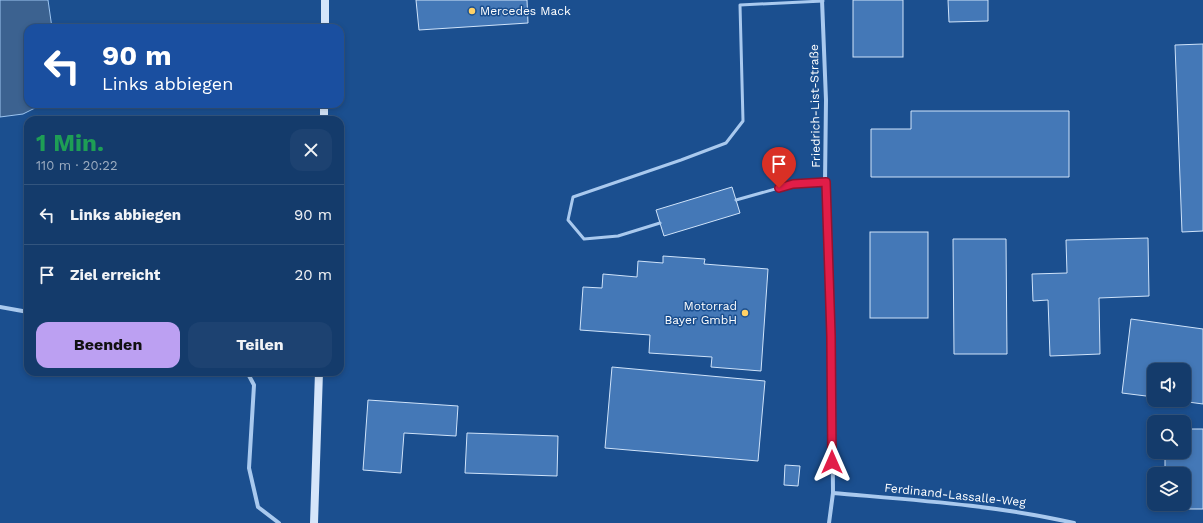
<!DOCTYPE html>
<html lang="de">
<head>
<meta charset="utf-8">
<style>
	body { margin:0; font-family:"Work Sans",sans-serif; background:#1d4271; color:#f1f3f6; height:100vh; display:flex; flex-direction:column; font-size:15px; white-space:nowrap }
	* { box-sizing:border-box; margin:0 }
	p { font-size:13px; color:#9dadc1 }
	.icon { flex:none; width:22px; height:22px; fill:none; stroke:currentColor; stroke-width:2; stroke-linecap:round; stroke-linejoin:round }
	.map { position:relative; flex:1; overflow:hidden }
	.side { position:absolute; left:24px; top:116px; width:320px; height:260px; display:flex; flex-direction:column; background:#143b6b; border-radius:12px; box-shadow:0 2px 6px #0003,0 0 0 1px #33557e }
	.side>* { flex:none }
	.hud { position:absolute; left:24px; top:24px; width:320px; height:84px; border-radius:12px; box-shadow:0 2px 6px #0003,0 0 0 1px #33557e; background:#1a4fa0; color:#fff; overflow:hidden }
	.fabs { position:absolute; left:1147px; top:363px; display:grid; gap:8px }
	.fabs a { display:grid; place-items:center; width:44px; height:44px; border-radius:8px; background:#143b6b; box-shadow:0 2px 6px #0003,0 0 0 1px #33557e; font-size:20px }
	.pin { position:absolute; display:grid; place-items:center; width:34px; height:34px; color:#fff; margin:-41px -17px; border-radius:50% 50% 50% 0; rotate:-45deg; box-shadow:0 0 4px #0007 }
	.pin .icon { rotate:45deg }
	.me { position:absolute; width:44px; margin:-22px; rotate:0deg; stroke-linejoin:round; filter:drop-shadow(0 0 3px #0008) }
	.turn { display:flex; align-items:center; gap:14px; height:84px; padding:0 12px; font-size:18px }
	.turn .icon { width:52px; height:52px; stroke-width:2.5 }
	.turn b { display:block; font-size:28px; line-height:34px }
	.round { display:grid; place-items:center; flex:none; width:42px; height:42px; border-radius:12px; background:#1d4271 }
	.head { display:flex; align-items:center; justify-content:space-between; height:68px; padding:0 12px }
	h1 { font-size:24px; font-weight:700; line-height:30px; color:#1e9e55 }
	.action { display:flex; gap:8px; margin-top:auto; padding:8px 12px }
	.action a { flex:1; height:46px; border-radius:12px; background:#bca0f2; color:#111; font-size:16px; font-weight:700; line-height:46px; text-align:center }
	.action a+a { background:#1d4271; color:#f1f3f6 }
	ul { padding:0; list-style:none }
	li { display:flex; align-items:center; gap:12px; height:60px; padding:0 12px; border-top:1px solid #33557e }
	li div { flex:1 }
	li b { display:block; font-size:15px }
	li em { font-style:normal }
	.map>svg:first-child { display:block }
</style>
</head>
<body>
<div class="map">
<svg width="1203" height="523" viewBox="0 0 1203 523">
	<rect width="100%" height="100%" fill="#1b4f8f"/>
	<!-- water -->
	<polygon fill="#3c6290" stroke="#9cc4f0" points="0,0 48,0 52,28 28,28 28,104 43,104 23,114 0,117"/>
	<!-- building -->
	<g fill="#4478b7" stroke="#cfe3fa">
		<polygon points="416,0 527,0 528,23 419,30"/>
		<rect x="853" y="0" width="50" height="57"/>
		<polygon points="948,0 988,0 988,21 949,22"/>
		<polygon points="1203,44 1203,231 1182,232 1175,45"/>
		<polygon points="911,111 1069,111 1069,177 871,177 871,129 911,129"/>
		<polygon points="732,187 740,213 664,236 656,210"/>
		<rect x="870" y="232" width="58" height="86"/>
		<polygon points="1148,238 1149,296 1099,298 1100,354 1050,356 1048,300 1033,301 1032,274 1067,273 1066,240"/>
		<polygon points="953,239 1006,239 1007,354 954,354"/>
		<polygon points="663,256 705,259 704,264 768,269 761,371 711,367 712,357 649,353 650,335 580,330 583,287 602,288 603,274 637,277 638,261 663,263"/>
		<polygon points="1131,319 1203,329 1203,404 1173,400 1184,400 1184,370 1154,370 1154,397 1122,393"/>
		<polygon points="612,367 765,381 758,461 605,448"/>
		<polygon points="368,400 458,406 456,436 404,433 401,473 363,470"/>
		<polygon points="1184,429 1203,429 1203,509 1166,509 1166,504 1184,504 1184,474 1165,474 1165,455 1185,454"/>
		<polygon points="467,433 558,436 557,476 465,473"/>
		<polygon points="785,465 800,466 798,486 784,485"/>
	</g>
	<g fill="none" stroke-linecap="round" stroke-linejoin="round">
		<!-- lane -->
		<g stroke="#a9c9ee" stroke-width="3">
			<polyline points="736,200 793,184 825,182"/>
			<polyline points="660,223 618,236 584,239 568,220 573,197 681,160 726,143 743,121 740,5 823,1"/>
		</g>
		<!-- street -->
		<g stroke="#a9c9ee" stroke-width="4">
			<polyline points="822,0 826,100 825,182 832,370 833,493 829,523"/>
			<polyline points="0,307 28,312"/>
			<polyline points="247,372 254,385 249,468 258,507 279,523"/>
			<path d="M833,493C913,500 995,505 1074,523"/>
		</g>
		<!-- secondary -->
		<g stroke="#d6e6fa" stroke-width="8">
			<polyline points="325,28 325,0"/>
			<polyline points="324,120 324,104"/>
			<polyline points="314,523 319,372"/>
		</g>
	</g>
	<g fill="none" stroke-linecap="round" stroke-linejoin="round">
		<defs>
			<polyline id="route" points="779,188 793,184 826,182 831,336 832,462"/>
		</defs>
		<!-- route casing -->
		<use href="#route" stroke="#92132f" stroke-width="10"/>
		<!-- route -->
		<use href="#route" stroke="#e11d48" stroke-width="7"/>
	</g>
	<!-- markers -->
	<g fill="#ffd166" stroke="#1b4f8f" stroke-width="1.5">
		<circle cx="472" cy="11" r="4"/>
		<circle cx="745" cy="313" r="4"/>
	</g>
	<g text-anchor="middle" stroke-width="3" stroke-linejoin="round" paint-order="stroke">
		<!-- poi labels -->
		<g font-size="12" fill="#fff" stroke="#1b4f8f" text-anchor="start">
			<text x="480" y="15">Mercedes Mack</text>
			<text x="737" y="310" text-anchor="end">Motorrad<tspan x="737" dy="14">Bayer GmbH</tspan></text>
		</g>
		<!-- street labels -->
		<g font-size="12" fill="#fff" stroke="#1b4f8f">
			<text transform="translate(815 106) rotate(-91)" y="4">Friedrich-List-Straße</text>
			<text transform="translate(955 495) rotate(6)" y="4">Ferdinand-Lassalle-Weg</text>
		</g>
	</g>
</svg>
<div class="fabs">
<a><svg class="icon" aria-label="sound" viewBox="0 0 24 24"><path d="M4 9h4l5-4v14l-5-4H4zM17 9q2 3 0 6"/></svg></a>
<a><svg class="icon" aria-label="search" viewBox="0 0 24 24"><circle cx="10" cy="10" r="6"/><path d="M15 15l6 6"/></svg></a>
<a><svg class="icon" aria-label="layers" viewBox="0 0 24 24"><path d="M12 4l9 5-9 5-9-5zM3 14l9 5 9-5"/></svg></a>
</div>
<div class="pin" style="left:779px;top:188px;background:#d93025"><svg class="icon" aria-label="arrive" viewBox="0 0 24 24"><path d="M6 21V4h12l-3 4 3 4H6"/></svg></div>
<svg class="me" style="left:832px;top:462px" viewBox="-20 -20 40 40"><path d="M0-17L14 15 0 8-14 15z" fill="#e11d48" stroke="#fff" stroke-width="4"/></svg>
<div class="hud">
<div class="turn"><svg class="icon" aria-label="left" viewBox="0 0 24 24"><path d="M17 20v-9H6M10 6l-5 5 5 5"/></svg><div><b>90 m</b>Links abbiegen</div></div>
</div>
<section class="side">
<div class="head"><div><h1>1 Min.</h1><p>110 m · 20:22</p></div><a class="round"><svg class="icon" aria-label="close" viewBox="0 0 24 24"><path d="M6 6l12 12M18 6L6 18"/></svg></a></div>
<ul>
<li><svg class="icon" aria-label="left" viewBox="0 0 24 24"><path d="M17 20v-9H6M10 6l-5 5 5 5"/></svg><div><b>Links abbiegen</b></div><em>90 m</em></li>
<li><svg class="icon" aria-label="arrive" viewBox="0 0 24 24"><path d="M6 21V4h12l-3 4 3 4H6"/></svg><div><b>Ziel erreicht</b></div><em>20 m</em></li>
</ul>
<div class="action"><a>Beenden</a><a>Teilen</a></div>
</section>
</div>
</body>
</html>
